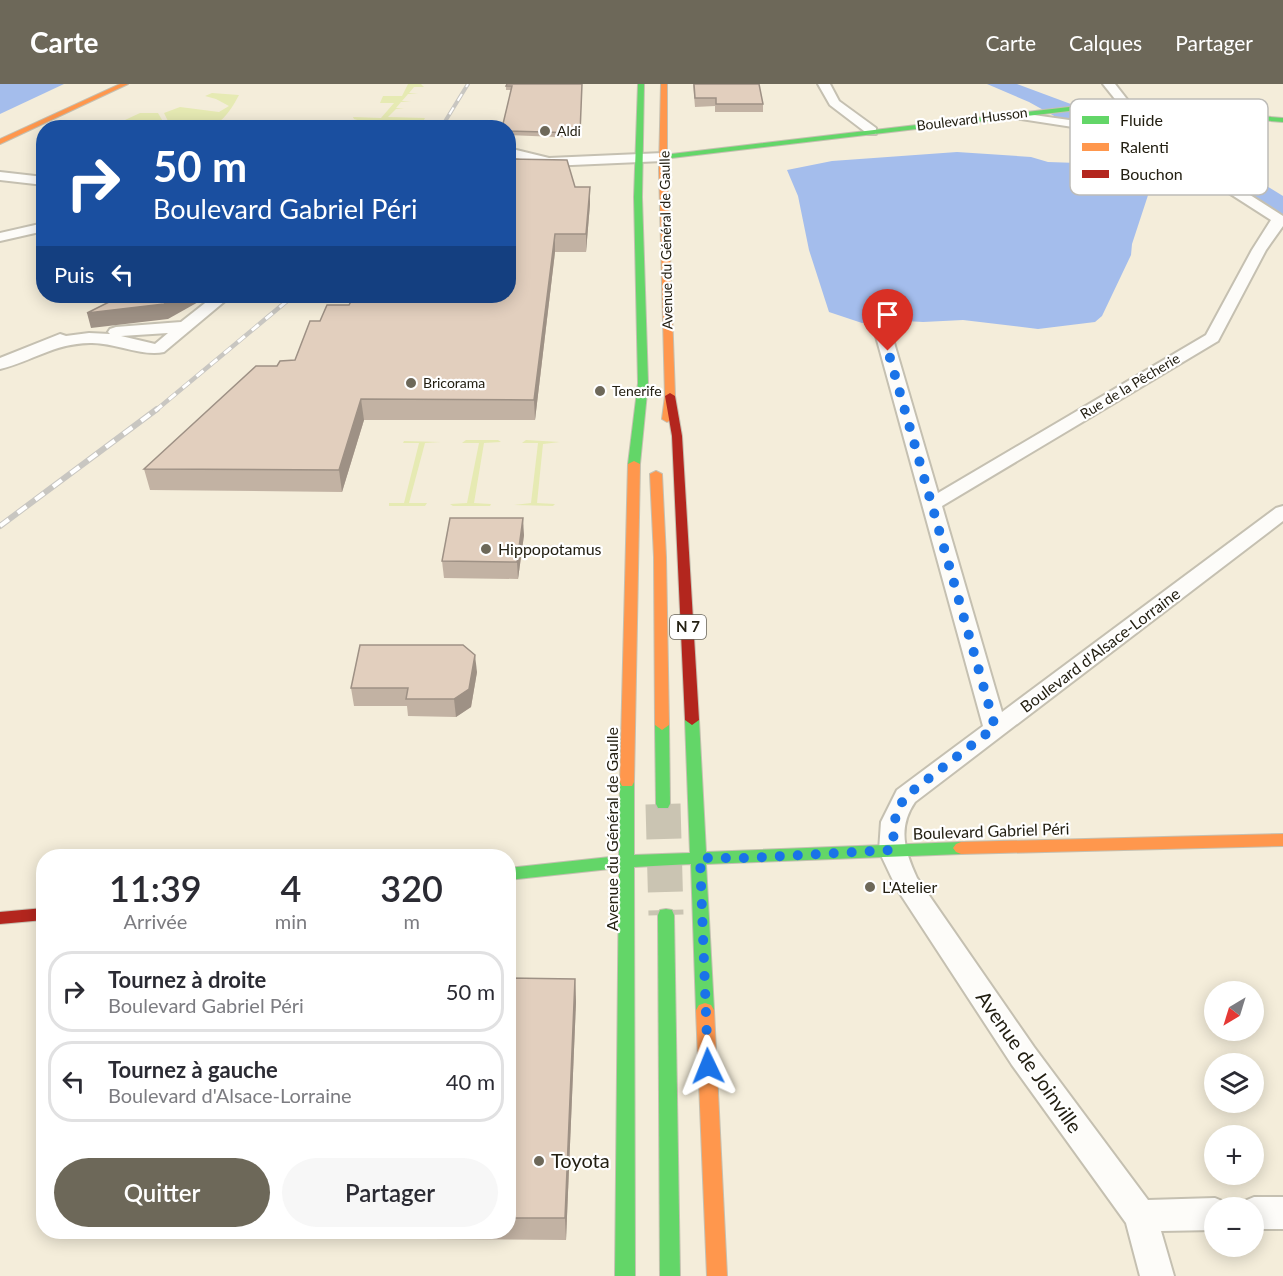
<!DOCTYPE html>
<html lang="fr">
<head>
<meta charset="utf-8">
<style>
	body { margin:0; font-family:Lato,sans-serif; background:#f7f7f7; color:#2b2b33; height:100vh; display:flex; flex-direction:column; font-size:22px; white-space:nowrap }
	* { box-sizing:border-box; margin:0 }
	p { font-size:20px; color:#7c7c81 }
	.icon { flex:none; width:33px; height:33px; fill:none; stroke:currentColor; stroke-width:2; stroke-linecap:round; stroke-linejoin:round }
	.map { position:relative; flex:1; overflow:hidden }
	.sheet { position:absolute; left:36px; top:765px; width:480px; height:390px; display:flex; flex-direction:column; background:#fff; border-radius:24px; box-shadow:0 3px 15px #0003 }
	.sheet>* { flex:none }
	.top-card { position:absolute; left:36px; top:36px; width:480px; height:183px; border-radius:24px; box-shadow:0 3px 15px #0003; background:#1a4fa0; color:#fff; overflow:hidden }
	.needle { width:39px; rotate:218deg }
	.tools { position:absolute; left:1204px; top:897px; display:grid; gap:12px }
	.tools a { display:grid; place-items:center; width:60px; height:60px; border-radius:50%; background:#fff; box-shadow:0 3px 15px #0003; font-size:30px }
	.pin { position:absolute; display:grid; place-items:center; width:51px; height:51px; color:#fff; margin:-62px -26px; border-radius:50% 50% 50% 0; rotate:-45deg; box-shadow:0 0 6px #0007 }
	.pin .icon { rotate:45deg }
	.me { position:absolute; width:66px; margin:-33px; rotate:358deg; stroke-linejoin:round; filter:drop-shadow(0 0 4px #0008) }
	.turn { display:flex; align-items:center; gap:21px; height:126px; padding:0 18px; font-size:27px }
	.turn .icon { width:78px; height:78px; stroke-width:2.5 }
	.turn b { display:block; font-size:42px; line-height:51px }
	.then { display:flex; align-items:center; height:57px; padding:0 18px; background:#0003; gap:12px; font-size:22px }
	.eta { display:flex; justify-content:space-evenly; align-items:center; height:102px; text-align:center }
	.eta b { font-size:36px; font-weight:600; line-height:42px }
	.primary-button { display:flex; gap:12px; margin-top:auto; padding:12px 18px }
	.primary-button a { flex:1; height:69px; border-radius:36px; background:#6d6859; color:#fff; font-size:24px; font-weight:600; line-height:69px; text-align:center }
	.primary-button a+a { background:#f7f7f7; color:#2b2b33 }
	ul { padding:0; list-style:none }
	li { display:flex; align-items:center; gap:18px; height:81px; margin:0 12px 9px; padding:0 6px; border:3px solid #e1e1e2; border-radius:24px }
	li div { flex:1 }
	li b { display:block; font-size:22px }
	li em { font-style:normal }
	header { display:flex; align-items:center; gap:36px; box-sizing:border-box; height:84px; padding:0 30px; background:#6d6859; color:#fff }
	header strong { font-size:28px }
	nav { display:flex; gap:33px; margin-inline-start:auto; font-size:21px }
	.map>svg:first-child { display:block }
</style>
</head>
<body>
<header>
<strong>Carte</strong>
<nav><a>Carte</a><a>Calques</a><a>Partager</a></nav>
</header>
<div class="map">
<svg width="1283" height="1192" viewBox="0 0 1283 1192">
	<rect width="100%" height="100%" fill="#f4edda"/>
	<!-- green -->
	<g fill="#e6eab3">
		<polygon points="408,0 421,0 424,3 414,3 409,9 418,10 408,10 402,17 411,18 401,18 396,24 404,25 396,25 388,33 425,34 420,43 370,40 354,35 353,33 381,34 394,19 380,19 383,12 402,12"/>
		<path d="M212,9L239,11C227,33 217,48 188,43C182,43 177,40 170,41L164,29L180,23L219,28L229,22L216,15L205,12Z"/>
		<polygon points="140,29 158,29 165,41 156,44 110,43"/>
		<polygon points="466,356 498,356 501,358 484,359 474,419 491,420 490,422 453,422 450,420 467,419 479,359 462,359"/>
		<polygon points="526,356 560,358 543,360 537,419 555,420 553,422 514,421 531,419 538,359 522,359"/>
		<polygon points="404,357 441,358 425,359 409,419 427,419 425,422 389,422 389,419 404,419 419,359 403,359"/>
	</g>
	<!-- water -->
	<g fill="#a4bdec">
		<polygon points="0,0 64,0 0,30"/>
		<polygon points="987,0 1017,0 1095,29 1148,39 1174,47 1193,56 1283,112 1283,132 1167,58 1138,47 1056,33 1029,18"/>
		<polygon points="957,68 1031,73 1048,78 1108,80 1136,86 1153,96 1132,160 1131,171 1102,232 1095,238 1038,245 963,236 923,238 888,236 862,239 829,228 809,166 798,112 787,86 832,77"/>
	</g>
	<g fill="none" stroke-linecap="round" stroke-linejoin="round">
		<!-- primary-tunnel -->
		<polyline stroke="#cac4b2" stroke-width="35" stroke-dasharray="35 18" stroke-linecap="butt" points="663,720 666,831"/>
		<defs>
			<g id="street">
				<polygon points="818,0 830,0 839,17 876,44 876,50 868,50 830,21"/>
				<polygon points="1103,0 1115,0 1133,23 1131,25 1123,25"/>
				<path d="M1012,28L1133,45L1159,53L1283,132V142L1266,166L1218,257L942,422L1002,628L1276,424L1283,422V437L915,718C897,744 905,768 917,794L1034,963L1148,1116L1215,1114L1227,1119L1229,1124H1215V1146L1161,1147L1174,1192H1140L1126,1139L1012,981L897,805L879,767L881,738L897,706L983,642L874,245L882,240L890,245L938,409L1206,251L1252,166L1271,136L1151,59L1131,52L1008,33V29Z"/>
				<polygon points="508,64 549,74 663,69 669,73 663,77 549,82 508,72"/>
				<polygon points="0,88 44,93 44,101 0,96"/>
				<polygon points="44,139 44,147 0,157 0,149"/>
				<path d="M214,212H231L164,268C143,273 113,258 90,259C52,260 33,277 0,285V274L60,250L66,252L89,249L110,250L108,248L110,245L116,243L181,238ZM168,249L155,260L121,252Z"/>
				<polygon points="1254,1113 1283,1113 1283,1145 1254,1145 1254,1124 1240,1124 1242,1118"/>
			</g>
			<g id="fast">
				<polygon points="638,0 644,0 642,113 648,299 640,380 634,383 628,380 638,299 634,113"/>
				<polygon points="1086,21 1127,21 1283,34 1283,38 1127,25 1086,25 663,75 659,73 663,71"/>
				<polygon points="692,631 699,636 706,768 961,758 966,760 969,764 966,768 961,770 706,780 714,926 711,931 705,933 699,931 696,926 691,780 634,783 635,1192 615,1192 619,784 508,796 508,784 619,772 620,698 622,694 632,694 634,698 634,771 690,769 685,636"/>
				<polygon points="662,636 669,641 670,720 668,724 658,724 656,720 655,641"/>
				<polygon points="666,825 672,826 674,831 680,1192 660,1192 658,831 660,826"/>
			</g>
			<g id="slow">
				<polygon points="120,0 128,0 0,60 0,55"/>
				<polygon points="661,0 667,0 667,85 675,312 672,335 667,338 662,335 665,312 659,85"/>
				<polygon points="634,377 640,380 634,698 632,702 622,702 620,698 628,380"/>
				<polygon points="656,387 662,390 666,473 669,641 662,646 655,641 654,473 650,390"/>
				<polygon points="1283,750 1283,762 961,770 956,768 953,764 956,760 961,758"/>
				<polygon points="705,919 711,921 714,926 727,1192 707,1192 696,926 699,921"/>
			</g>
			<g id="jam">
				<polygon points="670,309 675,312 682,352 699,636 692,641 685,636 672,352 665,312"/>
				<polygon points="44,824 44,836 0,840 0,828"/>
			</g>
		</defs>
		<!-- street casing -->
		<use href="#street" stroke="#c5c0b1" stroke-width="4"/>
		<!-- fast casing -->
		<use href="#fast" stroke="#c5c0b1" stroke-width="2"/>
		<!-- slow casing -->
		<use href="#slow" stroke="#c5c0b1" stroke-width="2"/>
		<!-- jam casing -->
		<use href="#jam" stroke="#c5c0b1" stroke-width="2"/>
		<!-- street -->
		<use href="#street" fill="#fdfcf9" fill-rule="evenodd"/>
		<!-- fast -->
		<use href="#fast" fill="#63d668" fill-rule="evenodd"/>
		<!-- slow -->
		<use href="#slow" fill="#ff974d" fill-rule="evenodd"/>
		<!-- jam -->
		<use href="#jam" fill="#b3261e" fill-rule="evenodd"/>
		<defs>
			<polyline id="rail-far2" points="441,44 468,0"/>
			<polyline id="rail-far1" points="155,327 293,212"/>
			<polyline id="rail" points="0,442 157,325"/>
		</defs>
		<!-- rail-far2 casing -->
		<use href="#rail-far2" stroke="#c8c6c1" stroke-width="4"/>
		<!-- rail-far1 casing -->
		<use href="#rail-far1" stroke="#c8c6c1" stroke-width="4.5"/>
		<!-- rail casing -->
		<use href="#rail" stroke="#c8c6c1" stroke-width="6"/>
		<!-- rail-far2 -->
		<use href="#rail-far2" stroke="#fff" stroke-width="2" stroke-dasharray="8" stroke-linecap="butt"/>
		<!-- rail-far1 -->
		<use href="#rail-far1" stroke="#fff" stroke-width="3" stroke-dasharray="9" stroke-linecap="butt"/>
		<!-- rail -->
		<use href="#rail" stroke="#fff" stroke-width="4" stroke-dasharray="11" stroke-linecap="butt"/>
	</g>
	<!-- wall -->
	<g fill="#c2b2a3">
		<polygon points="582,0 580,54 508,51 511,6 506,6 506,2"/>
		<polygon points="693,0 759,0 763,20 763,28 715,28 715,22 695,23"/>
		<polygon points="575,103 590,120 586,168 555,168 535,336 364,336 342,408 150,406 144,385 277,282 295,276 320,237 349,221 508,212"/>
		<polygon points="524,451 518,495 444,494 442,477"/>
		<polygon points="477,588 471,623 456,633 408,632 407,622 354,622 351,604"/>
		<polygon points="508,894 575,895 576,918 566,1156 433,1155 431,1148 508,1148"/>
	</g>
	<!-- shaded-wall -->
	<g fill="#9e9185">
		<polygon points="590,103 590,120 586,168 586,150"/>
		<polygon points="555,150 555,168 535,336 534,316"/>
		<polygon points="180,212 209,212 168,235 91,244 87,229"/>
		<polygon points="361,315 364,336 342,408 339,386"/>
		<polygon points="523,434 524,451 518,495 517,478"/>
		<polygon points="475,571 477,588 471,623 456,633 454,615"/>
		<polygon points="575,895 576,918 566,1156 565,1134"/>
	</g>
	<!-- building -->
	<g fill="#e2cfbe" stroke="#9e9185" stroke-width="1.5">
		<polygon points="507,0 582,0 580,49 508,47 508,44 502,44 512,2 506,2"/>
		<polygon points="694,0 759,0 763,20 716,20 716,14 695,14"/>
		<polygon points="508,75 567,76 575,103 590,103 586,150 555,150 534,316 361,315 339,386 144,385 256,282 277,282 280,277 295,276 310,237 320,237 327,221 349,221 354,212 508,212"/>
		<polygon points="121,212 180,212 164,220 87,229"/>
		<polygon points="450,434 523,434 517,478 442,477"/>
		<polygon points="360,561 463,561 475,571 469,605 454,615 406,615 408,604 351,604"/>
		<polygon points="508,894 575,895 565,1134 508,1134"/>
	</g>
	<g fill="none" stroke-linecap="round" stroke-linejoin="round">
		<!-- route -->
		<polyline stroke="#1a73e8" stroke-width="10" stroke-dasharray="0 18" points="708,982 700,774 746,774 892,766 896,728 906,712 995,643 888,267"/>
	</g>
	<!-- markers -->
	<g fill="#6d6859" stroke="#fff" stroke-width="2">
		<circle cx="545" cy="47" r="6"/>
		<circle cx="411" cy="299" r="6"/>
		<circle cx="600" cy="307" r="6"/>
		<circle cx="486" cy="465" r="6"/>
		<circle cx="870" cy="803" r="6"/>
		<circle cx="539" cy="1077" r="6"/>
	</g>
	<g text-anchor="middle" stroke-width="4.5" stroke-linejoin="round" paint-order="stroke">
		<!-- far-street labels -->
		<g font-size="14" fill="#242013" stroke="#fff">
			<text transform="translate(972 35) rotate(-7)" y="5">Boulevard Husson</text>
			<text transform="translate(666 156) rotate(-91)" y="5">Avenue du Général de Gaulle</text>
			<text transform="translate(1130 302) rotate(-31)" y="5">Rue de la Pêcherie</text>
		</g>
		<!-- far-poi labels -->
		<g font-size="14" fill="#242013" stroke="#fff" text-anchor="start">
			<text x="557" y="52">Aldi</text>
			<text x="423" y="304">Bricorama</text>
			<text x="612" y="312">Tenerife</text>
		</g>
		<!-- shield labels -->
		<rect fill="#fff" stroke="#66635a" stroke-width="1.5" x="670" y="531" width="36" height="24" rx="4.5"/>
		<g font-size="15" font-weight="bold" fill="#242013">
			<text x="688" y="548">N 7</text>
		</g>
		<!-- poi labels -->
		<g font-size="16" fill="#242013" stroke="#fff" text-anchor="start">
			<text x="498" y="471">Hippopotamus</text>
			<text x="882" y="809">L'Atelier</text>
		</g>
		<!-- street labels -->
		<g font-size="16" fill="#242013" stroke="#fff">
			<text transform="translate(1100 566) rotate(-37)" y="6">Boulevard d'Alsace-Lorraine</text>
			<text transform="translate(612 745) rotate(-90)" y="6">Avenue du Général de Gaulle</text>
			<text transform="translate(991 747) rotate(-2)" y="6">Boulevard Gabriel Péri</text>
		</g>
		<!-- near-street labels -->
		<g font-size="20" fill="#242013" stroke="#fff">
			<text transform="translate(1029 978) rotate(55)" y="7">Avenue de Joinville</text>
		</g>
		<!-- near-poi labels -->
		<g font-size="20" fill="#242013" stroke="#fff" text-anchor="start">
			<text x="551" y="1084">Toyota</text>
		</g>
	</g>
	<!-- legend -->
	<rect x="1070" y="15" width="198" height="96" rx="9" fill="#fff" stroke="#bdbcb8" stroke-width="1.5"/>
	<rect x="1082" y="32" width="27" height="8" fill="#63d668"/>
	<rect x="1082" y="59" width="27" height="8" fill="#ff974d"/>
	<rect x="1082" y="86" width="27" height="8" fill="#b3261e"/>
	<g font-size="16" fill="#242013">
		<text x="1120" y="42">Fluide</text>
		<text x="1120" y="69">Ralenti</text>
		<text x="1120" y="96">Bouchon</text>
	</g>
</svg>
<div class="tools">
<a><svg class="needle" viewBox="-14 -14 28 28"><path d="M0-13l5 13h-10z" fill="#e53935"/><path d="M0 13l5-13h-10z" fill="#7c7c81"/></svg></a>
<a><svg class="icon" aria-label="layers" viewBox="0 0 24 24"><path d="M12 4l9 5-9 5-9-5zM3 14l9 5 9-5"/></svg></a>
<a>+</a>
<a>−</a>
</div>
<div class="pin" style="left:888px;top:267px;background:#d93025"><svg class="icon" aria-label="arrive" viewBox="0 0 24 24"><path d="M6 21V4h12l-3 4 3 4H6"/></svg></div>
<svg class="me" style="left:708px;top:982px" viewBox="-20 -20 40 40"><path d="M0-17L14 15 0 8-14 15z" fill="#1a73e8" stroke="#fff" stroke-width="4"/></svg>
<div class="top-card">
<div class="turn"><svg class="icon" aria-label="right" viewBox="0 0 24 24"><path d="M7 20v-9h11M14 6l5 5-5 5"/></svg><div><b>50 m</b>Boulevard Gabriel Péri</div></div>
<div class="then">Puis<svg class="icon" aria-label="left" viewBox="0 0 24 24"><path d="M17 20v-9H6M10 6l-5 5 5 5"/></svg></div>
</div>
<section class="sheet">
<div class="eta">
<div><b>11:39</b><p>Arrivée</p></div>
<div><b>4</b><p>min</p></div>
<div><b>320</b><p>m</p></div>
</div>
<ul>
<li><svg class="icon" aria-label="right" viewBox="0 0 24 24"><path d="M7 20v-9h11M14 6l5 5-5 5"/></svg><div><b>Tournez à droite</b><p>Boulevard Gabriel Péri</p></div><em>50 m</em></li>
<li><svg class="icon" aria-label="left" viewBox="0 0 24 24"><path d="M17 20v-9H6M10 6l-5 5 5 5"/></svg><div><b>Tournez à gauche</b><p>Boulevard d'Alsace-Lorraine</p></div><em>40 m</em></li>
</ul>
<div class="primary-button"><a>Quitter</a><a>Partager</a></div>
</section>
</div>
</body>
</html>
